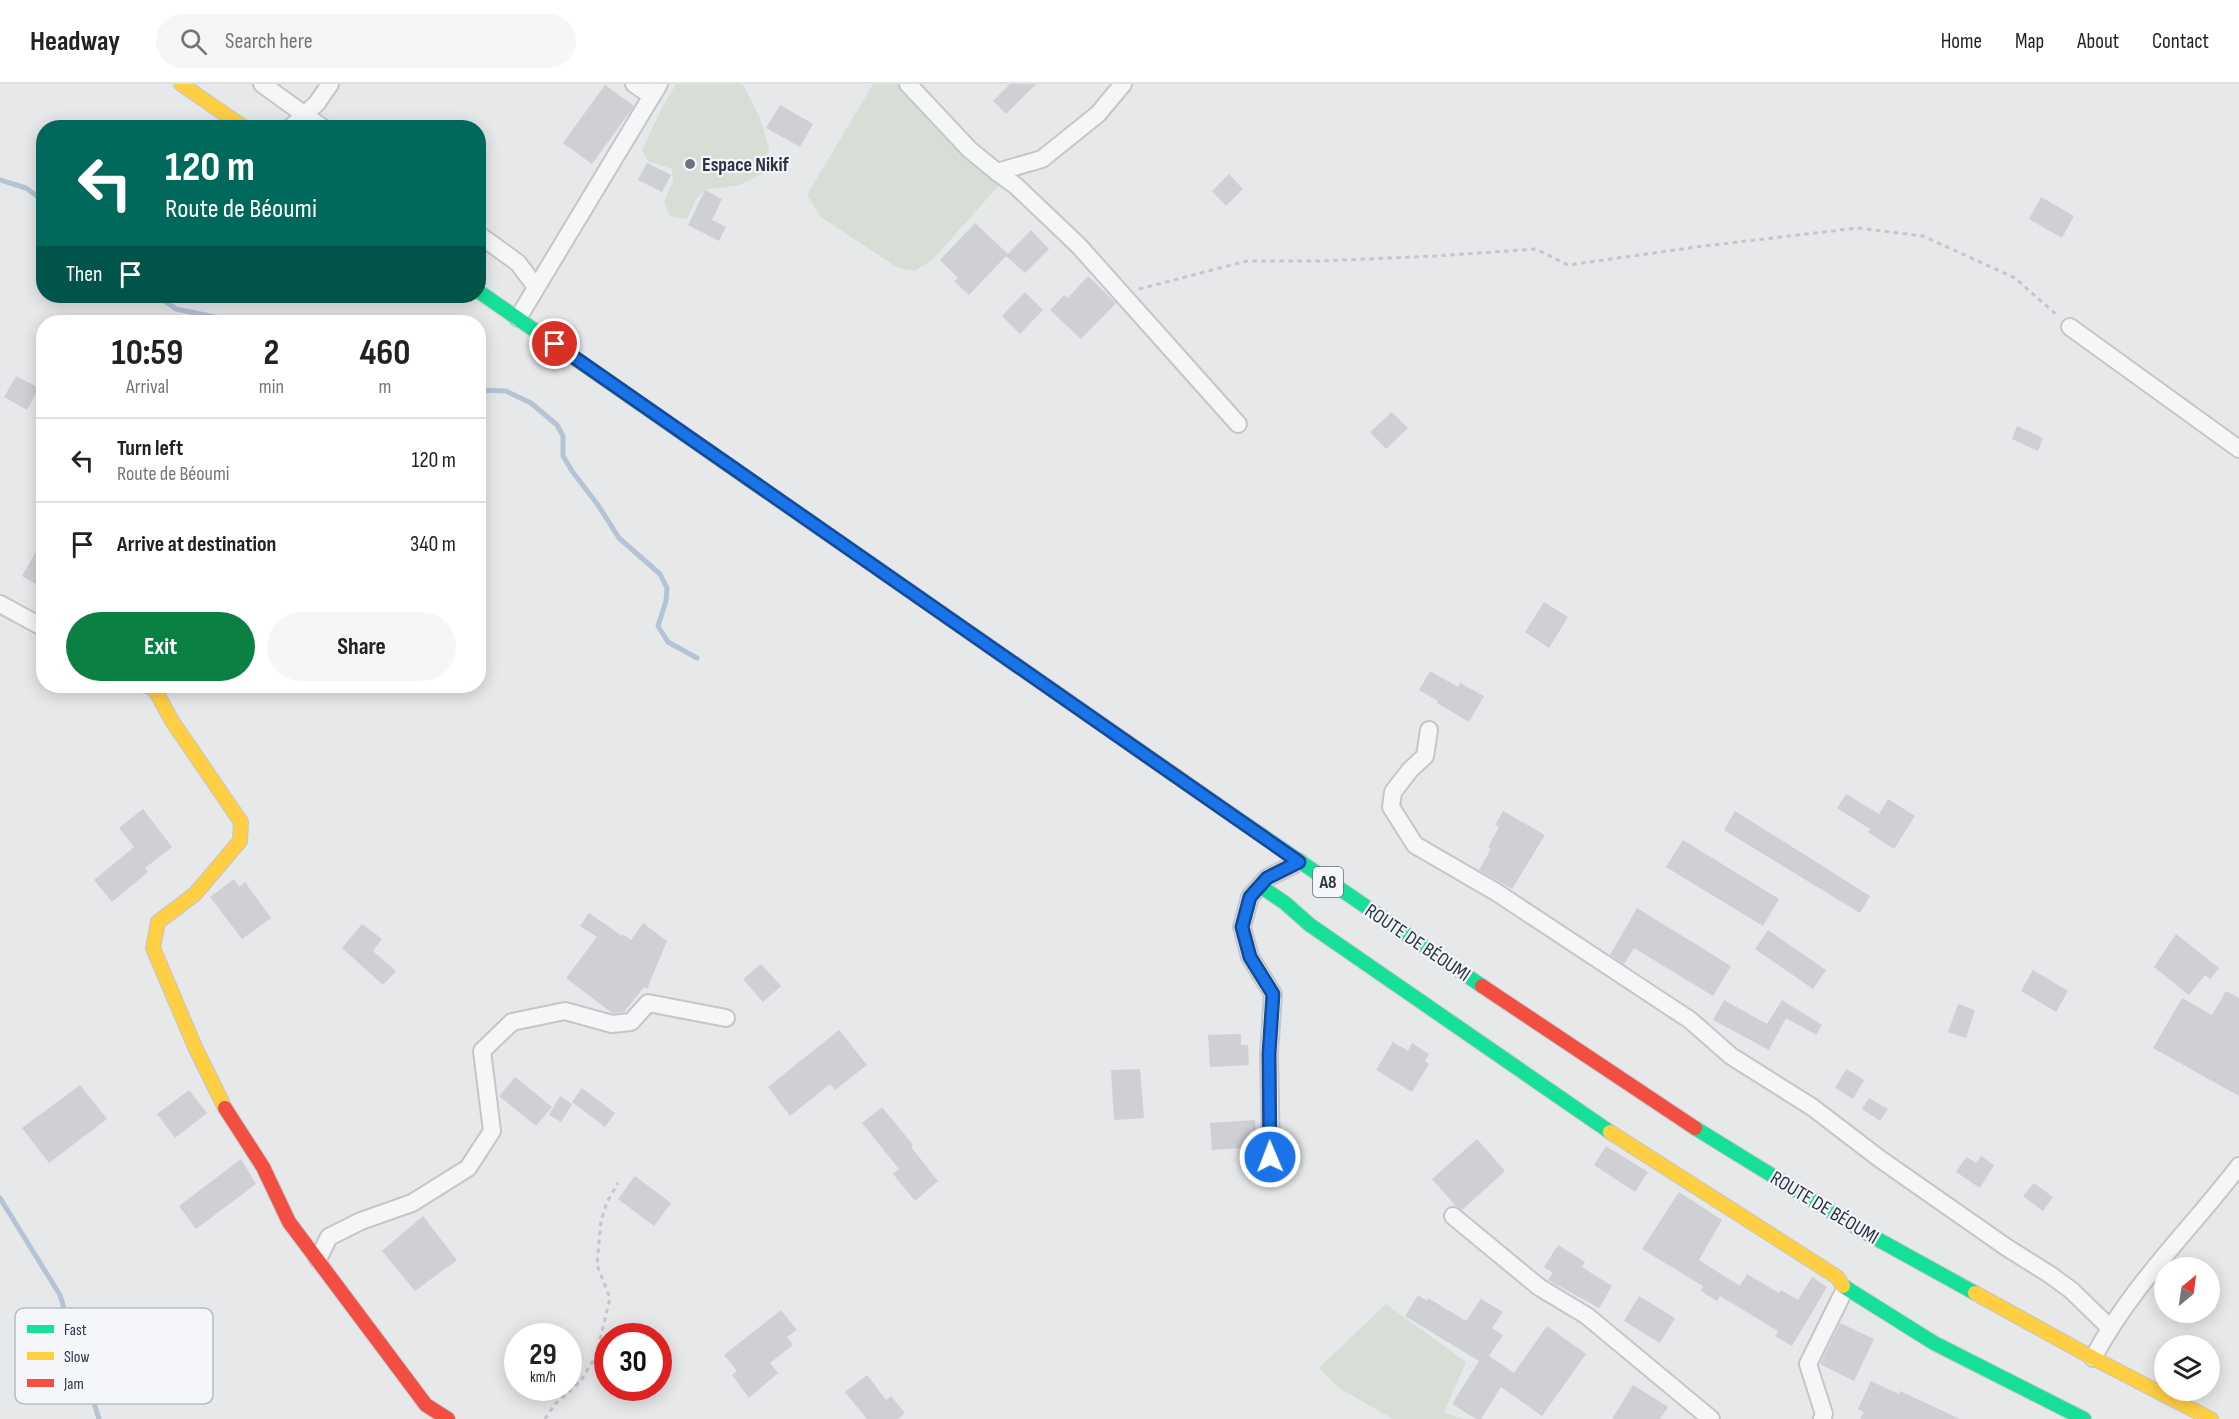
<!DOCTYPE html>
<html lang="en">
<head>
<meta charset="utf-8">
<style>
	body { margin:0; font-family:"Sofia Sans Condensed",sans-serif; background:#f6f6f6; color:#222; height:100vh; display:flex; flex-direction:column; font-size:22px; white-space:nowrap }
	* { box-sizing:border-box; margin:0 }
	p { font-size:20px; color:#767676 }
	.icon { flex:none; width:33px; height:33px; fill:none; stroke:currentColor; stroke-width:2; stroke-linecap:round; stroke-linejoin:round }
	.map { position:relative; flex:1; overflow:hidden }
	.panel { position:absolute; left:36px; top:231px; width:450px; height:378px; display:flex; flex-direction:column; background:#fff; border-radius:24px; box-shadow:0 3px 15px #0003 }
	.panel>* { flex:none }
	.hud { position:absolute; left:36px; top:36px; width:450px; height:183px; border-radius:24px; box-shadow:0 3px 15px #0003; background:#00695c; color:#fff; overflow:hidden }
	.needle { width:39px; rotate:29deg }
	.fabs { position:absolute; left:2154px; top:1173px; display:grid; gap:12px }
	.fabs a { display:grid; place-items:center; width:66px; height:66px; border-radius:50%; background:#fff; box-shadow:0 3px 15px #0003; font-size:30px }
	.speed { position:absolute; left:504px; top:1239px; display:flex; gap:12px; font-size:30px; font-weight:700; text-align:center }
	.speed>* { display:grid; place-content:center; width:78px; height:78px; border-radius:50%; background:#fff; box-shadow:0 3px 15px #0003; line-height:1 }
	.speed small { font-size:15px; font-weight:400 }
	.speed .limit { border:9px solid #d22; background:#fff; color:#111 }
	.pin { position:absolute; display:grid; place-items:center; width:51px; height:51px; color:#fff; margin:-26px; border:3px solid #fff; border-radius:50%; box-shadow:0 2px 6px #0007 }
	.me { position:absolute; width:66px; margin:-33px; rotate:359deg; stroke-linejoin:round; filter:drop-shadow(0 0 4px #0008) }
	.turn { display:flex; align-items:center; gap:21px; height:126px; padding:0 30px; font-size:27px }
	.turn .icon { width:78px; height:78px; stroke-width:2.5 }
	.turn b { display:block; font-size:42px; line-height:51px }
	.then { display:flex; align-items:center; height:57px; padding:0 30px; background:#0003; gap:12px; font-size:22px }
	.eta { display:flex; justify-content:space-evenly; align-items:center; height:102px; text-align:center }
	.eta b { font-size:36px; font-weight:700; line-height:42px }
	.action { display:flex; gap:12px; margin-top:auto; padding:12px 30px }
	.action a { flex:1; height:69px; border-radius:36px; background:#0b8043; color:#fff; font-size:24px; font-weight:700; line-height:69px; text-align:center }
	.action a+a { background:#f6f6f6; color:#222 }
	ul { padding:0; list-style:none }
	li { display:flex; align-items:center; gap:18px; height:84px; padding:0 30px; border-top:2px solid #e0e0e0 }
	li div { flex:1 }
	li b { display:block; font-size:22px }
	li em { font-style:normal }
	header { display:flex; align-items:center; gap:36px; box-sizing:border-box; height:84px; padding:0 30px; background:#fff; border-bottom:2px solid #e0e0e0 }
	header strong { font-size:28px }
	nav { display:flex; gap:33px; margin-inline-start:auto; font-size:21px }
	.search { width:420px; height:54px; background:#f6f6f6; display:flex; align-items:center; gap:15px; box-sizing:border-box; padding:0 21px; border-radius:33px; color:#767676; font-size:22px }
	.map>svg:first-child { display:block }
</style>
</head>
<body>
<header>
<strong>Headway</strong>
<div class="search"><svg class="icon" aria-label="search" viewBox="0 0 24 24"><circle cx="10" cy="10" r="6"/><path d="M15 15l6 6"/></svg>Search here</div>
<nav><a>Home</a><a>Map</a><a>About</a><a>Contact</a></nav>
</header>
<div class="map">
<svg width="2239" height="1335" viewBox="0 0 2239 1335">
	<rect width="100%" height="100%" fill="#e6e8ea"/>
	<!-- green -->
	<g fill="#d6ded6">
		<polygon points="676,0 740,0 744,2 759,32 769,63 764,89 739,101 705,106 696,115 687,135 670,132 664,118 673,96 672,85 648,77 642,66 663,22"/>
		<polygon points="873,0 903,0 1011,88 933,175 915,187 898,184 821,133 807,111"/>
		<polygon points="1386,1220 1466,1278 1444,1328 1462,1335 1393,1335 1339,1304 1319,1284"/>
	</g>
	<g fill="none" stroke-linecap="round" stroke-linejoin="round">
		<!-- stream -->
		<g stroke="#b4c4d5" stroke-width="5">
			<polyline points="0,96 26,104 44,117"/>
			<polyline points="157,212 176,225 239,238"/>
			<polyline points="478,306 506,307 531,319 557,341 563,352 563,372 572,387 598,421 619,454 660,490 667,504 666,517 658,542 668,558 697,574"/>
			<polyline points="0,1114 60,1211 99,1335"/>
		</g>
	</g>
	<!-- building -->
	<g fill="#ced0d3">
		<polygon points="1010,0 1036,0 1006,30 993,17"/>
		<polygon points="605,1 634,22 592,80 563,59"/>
		<polygon points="780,21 813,40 800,63 766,44"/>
		<polygon points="647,79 671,91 662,108 638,96"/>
		<polygon points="1229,90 1243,105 1226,122 1212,107"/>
		<polygon points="705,106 722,115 712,136 726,143 719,157 688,141"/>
		<polygon points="2041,113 2074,132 2062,154 2029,135"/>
		<polygon points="975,139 1008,170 1031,146 1049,165 1025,189 1006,172 969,211 954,197 958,194 940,176"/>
		<polygon points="1088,192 1116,219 1081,255 1050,226 1064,211 1068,214"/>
		<polygon points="1025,208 1043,226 1020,250 1002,232"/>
		<polygon points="16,292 39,304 27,326 4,313"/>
		<polygon points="1392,328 1408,344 1386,365 1370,348"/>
		<polygon points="2017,342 2043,354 2038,367 2012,355"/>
		<polygon points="44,454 44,505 22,492"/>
		<polygon points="1544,518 1568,533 1549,564 1525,548"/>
		<polygon points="1430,587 1458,603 1460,599 1484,612 1469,638 1437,619 1438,617 1419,606"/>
		<polygon points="1846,710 1879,730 1888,715 1915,732 1894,765 1868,748 1870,745 1837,724"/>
		<polygon points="143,725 172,763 145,784 148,788 112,818 94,796 134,763 119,744"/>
		<polygon points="1503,727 1545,751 1512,805 1479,786 1491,765 1488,763 1499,743 1495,741"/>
		<polygon points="1735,727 1870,812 1860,829 1724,746"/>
		<polygon points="1683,756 1779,815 1763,842 1666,783"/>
		<polygon points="234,795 239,803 245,798 271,834 242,855 210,813"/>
		<polygon points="1637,824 1731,882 1713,912 1634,864 1624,880 1610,871"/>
		<polygon points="589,829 622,852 623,850 631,856 643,839 667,857 647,905 644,903 624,928 612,929 566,894 597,853 580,842"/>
		<polygon points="362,840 382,855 373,867 396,887 383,901 342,864"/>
		<polygon points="1768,846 1826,886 1813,905 1755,865"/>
		<polygon points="2176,850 2219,884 2210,895 2205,891 2189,911 2154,883"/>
		<polygon points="761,880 781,902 763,918 743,895"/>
		<polygon points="2033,886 2068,907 2056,928 2021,907"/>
		<polygon points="2226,907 2239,914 2239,1012 2153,964 2182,914 2212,931"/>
		<polygon points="1724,916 1767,940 1782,916 1822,941 1816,951 1786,934 1769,966 1713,936"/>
		<polygon points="1958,920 1975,926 1966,954 1948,948"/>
		<polygon points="839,946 867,981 835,1006 830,1000 790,1032 768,1003"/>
		<polygon points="1241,950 1241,961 1248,961 1249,981 1210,983 1208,951"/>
		<polygon points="1393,958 1408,967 1412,959 1429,970 1425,977 1429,980 1412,1008 1376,986"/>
		<polygon points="1140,985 1144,1034 1114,1036 1111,986"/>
		<polygon points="1846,985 1864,996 1853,1015 1835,1004"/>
		<polygon points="515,993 552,1023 536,1042 499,1012"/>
		<polygon points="80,1001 107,1035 49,1079 22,1044"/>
		<polygon points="582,1004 615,1029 605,1043 572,1018"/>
		<polygon points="189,1006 207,1029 175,1054 157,1030"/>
		<polygon points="560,1012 572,1020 561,1038 549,1031"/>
		<polygon points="1869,1014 1888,1025 1880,1037 1862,1025"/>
		<polygon points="882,1023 913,1061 911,1063 938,1097 915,1117 893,1090 899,1085 862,1039"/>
		<polygon points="1255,1036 1257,1063 1212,1066 1210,1039"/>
		<polygon points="1477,1055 1505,1087 1462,1126 1456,1122 1432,1095"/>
		<polygon points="1606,1062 1648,1088 1635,1108 1594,1081"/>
		<polygon points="1981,1072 1994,1081 1980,1104 1956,1088 1966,1073 1976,1079"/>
		<polygon points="241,1075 256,1100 196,1145 179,1122"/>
		<polygon points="635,1092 671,1119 654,1142 618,1115"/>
		<polygon points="2034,1099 2053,1113 2043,1127 2023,1112"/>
		<polygon points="1679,1108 1722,1136 1699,1176 1740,1202 1747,1190 1779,1209 1781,1206 1798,1216 1812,1193 1827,1203 1792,1262 1775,1252 1778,1247 1720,1212 1717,1217 1701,1207 1703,1202 1642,1165"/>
		<polygon points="423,1132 457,1176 415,1207 382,1167"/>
		<polygon points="1558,1161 1585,1178 1582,1183 1612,1202 1599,1224 1548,1196 1553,1189 1544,1183"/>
		<polygon points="1418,1211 1427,1217 1428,1214 1466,1237 1481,1215 1503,1228 1492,1244 1503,1251 1489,1272 1514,1289 1547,1242 1586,1270 1542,1332 1501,1303 1481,1335 1476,1335 1452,1320 1479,1277 1405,1232"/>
		<polygon points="1639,1212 1675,1234 1660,1259 1624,1237"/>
		<polygon points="781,1226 797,1246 787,1253 793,1261 770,1279 778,1289 749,1314 732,1291 737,1287 724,1271"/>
		<polygon points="1840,1239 1874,1255 1854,1297 1820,1280"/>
		<polygon points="867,1291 886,1316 891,1312 905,1329 898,1335 867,1335 845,1308"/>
		<polygon points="1871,1297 1899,1310 1900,1307 1960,1335 1860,1335 1864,1328 1858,1325"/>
		<polygon points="1633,1301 1668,1323 1660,1335 1612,1335"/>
	</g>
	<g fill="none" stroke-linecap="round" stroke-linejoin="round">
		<defs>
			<g id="street">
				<polyline points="262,0 323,44"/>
				<polyline points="634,0 652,12"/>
				<polyline points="908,0 970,66 997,88 1042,75 1098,30 1123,0"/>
				<polyline points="290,44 317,19 330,0"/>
				<polyline points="997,88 1016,102 1079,162 1238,340"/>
				<polyline points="478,150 518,179 536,203"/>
				<polyline points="518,234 659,0"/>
				<polyline points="2070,243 2239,365"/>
				<polyline points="0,520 44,544"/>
				<polyline points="1429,646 1425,672 1410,686 1393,708 1391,723 1415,761 1496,808 1690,936 1731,972 1812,1023 1880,1075 2006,1163 2049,1190 2071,1206 2109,1243"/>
				<polyline points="1271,1073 1269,970 1273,910 1250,873 1242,843 1250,813 1267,794 1299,778"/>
				<polyline points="1453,1132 1539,1203 1587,1232 1711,1335"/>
				<polyline points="318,1175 329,1153 361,1137 412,1119 468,1084 492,1047 482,967 512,938 565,927 612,940 631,938 648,919 726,934"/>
				<path d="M2093,1274C2131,1202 2190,1146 2239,1082"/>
				<polyline points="1822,1335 1824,1330 1808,1280 1845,1205"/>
			</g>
			<g id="fast">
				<polyline points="478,207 920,514"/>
				<polyline points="1235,733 1482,902"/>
				<polyline points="1260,802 1285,819 1310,841 1610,1048"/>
				<polyline points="1695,1044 1859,1145 1975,1209"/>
				<polyline points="1843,1202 1934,1259 2084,1335"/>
			</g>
			<g id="slow">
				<polyline points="181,0 245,44"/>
				<polyline points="920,514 1235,733"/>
				<polyline points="148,602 155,606 172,637 241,738 240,757 195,810 158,838 153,864 195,963 225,1024"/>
				<polyline points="1610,1048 1837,1193 1843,1202"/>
				<polyline points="1975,1209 2093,1274 2211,1335"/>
			</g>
			<g id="jam">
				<polyline points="1482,902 1695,1044"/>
				<polyline points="225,1024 263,1083 289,1138 426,1321 448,1335"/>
			</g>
		</defs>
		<!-- street casing -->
		<use href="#street" stroke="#c4c6c8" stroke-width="20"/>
		<!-- fast casing -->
		<use href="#fast" stroke="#c4c6c8" stroke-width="16"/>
		<!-- slow casing -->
		<use href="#slow" stroke="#c4c6c8" stroke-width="16"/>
		<!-- jam casing -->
		<use href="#jam" stroke="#c4c6c8" stroke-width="16"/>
		<!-- path -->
		<g stroke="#c5c6ca" stroke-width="3" stroke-dasharray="4.5 4.5" stroke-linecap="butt">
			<polyline points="1139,205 1247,177 1321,177 1436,172 1536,165 1568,181 1704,162 1858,144 1923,152 2015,194 2058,232"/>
			<polyline points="545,1335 554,1321 580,1298 596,1272 610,1214 597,1181 601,1137 607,1118 618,1099"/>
		</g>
		<!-- street -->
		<use href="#street" stroke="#f5f6f7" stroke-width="16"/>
		<!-- fast -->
		<use href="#fast" stroke="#16e098" stroke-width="14"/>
		<!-- slow -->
		<use href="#slow" stroke="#ffcf43" stroke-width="14"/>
		<!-- jam -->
		<use href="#jam" stroke="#f24e42" stroke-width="14"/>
	</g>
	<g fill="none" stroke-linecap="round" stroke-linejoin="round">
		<defs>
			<polyline id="route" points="555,260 1299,778 1267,794 1250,813 1242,843 1250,873 1273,910 1269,970 1270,1073"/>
		</defs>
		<!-- route casing -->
		<use href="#route" stroke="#114b97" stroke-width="15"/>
		<!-- route -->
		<use href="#route" stroke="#1a73e8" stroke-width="10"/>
	</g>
	<!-- markers -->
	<circle fill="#6c737f" stroke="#f4f6f9" stroke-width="2" cx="690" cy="80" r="6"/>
	<g text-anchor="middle" stroke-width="4.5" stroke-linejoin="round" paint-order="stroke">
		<!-- shield labels -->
		<rect fill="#f4f6f9" stroke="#676e7b" stroke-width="1.5" x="1313" y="783" width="30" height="30" rx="4.5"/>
		<g font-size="18" font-weight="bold" fill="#2b3445">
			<text x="1328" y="804">A8</text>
		</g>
		<!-- poi labels -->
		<g font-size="20" font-weight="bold" fill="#2b3445" stroke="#f4f6f9" text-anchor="start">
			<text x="702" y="87">Espace Nikif</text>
		</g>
		<!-- street labels -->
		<g font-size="20" fill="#2b3445" stroke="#f4f6f9">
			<text transform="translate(1418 858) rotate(34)" y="7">ROUTE DE BÉOUMI</text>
			<text transform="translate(1825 1123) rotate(31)" y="7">ROUTE DE BÉOUMI</text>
		</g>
	</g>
	<!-- legend -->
	<rect x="15" y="1224" width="198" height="96" rx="9" fill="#f4f6f9" stroke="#b8bcc3" stroke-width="1.5"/>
	<rect x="27" y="1241" width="27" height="8" fill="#16e098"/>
	<rect x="27" y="1268" width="27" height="8" fill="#ffcf43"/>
	<rect x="27" y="1295" width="27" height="8" fill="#f24e42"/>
	<g font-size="16" fill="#2b3445">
		<text x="64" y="1251">Fast</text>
		<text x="64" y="1278">Slow</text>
		<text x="64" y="1305">Jam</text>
	</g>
</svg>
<div class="fabs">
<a><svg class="needle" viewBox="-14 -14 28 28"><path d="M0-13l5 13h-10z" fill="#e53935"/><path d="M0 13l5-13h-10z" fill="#767676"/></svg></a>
<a><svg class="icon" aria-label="layers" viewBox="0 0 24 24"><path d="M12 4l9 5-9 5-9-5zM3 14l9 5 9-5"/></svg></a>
</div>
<div class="speed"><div>29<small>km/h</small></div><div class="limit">30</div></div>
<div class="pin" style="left:555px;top:260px;background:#d93025"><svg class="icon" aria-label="arrive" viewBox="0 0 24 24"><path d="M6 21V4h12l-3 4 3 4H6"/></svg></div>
<svg class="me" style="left:1270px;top:1073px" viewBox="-20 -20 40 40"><circle r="17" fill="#1a73e8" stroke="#fff" stroke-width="3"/><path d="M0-11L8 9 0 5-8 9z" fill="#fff"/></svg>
<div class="hud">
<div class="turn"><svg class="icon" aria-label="left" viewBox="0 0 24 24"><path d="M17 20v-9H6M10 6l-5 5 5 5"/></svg><div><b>120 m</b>Route de Béoumi</div></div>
<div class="then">Then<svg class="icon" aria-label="arrive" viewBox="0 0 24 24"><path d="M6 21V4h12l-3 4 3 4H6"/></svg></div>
</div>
<section class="panel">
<div class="eta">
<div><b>10:59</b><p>Arrival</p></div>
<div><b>2</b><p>min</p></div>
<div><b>460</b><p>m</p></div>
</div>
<ul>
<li><svg class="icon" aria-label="left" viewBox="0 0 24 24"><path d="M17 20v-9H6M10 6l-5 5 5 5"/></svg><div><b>Turn left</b><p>Route de Béoumi</p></div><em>120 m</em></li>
<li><svg class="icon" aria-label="arrive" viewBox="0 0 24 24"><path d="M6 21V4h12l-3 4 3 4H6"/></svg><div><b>Arrive at destination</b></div><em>340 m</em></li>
</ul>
<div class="action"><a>Exit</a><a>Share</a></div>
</section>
</div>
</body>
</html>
